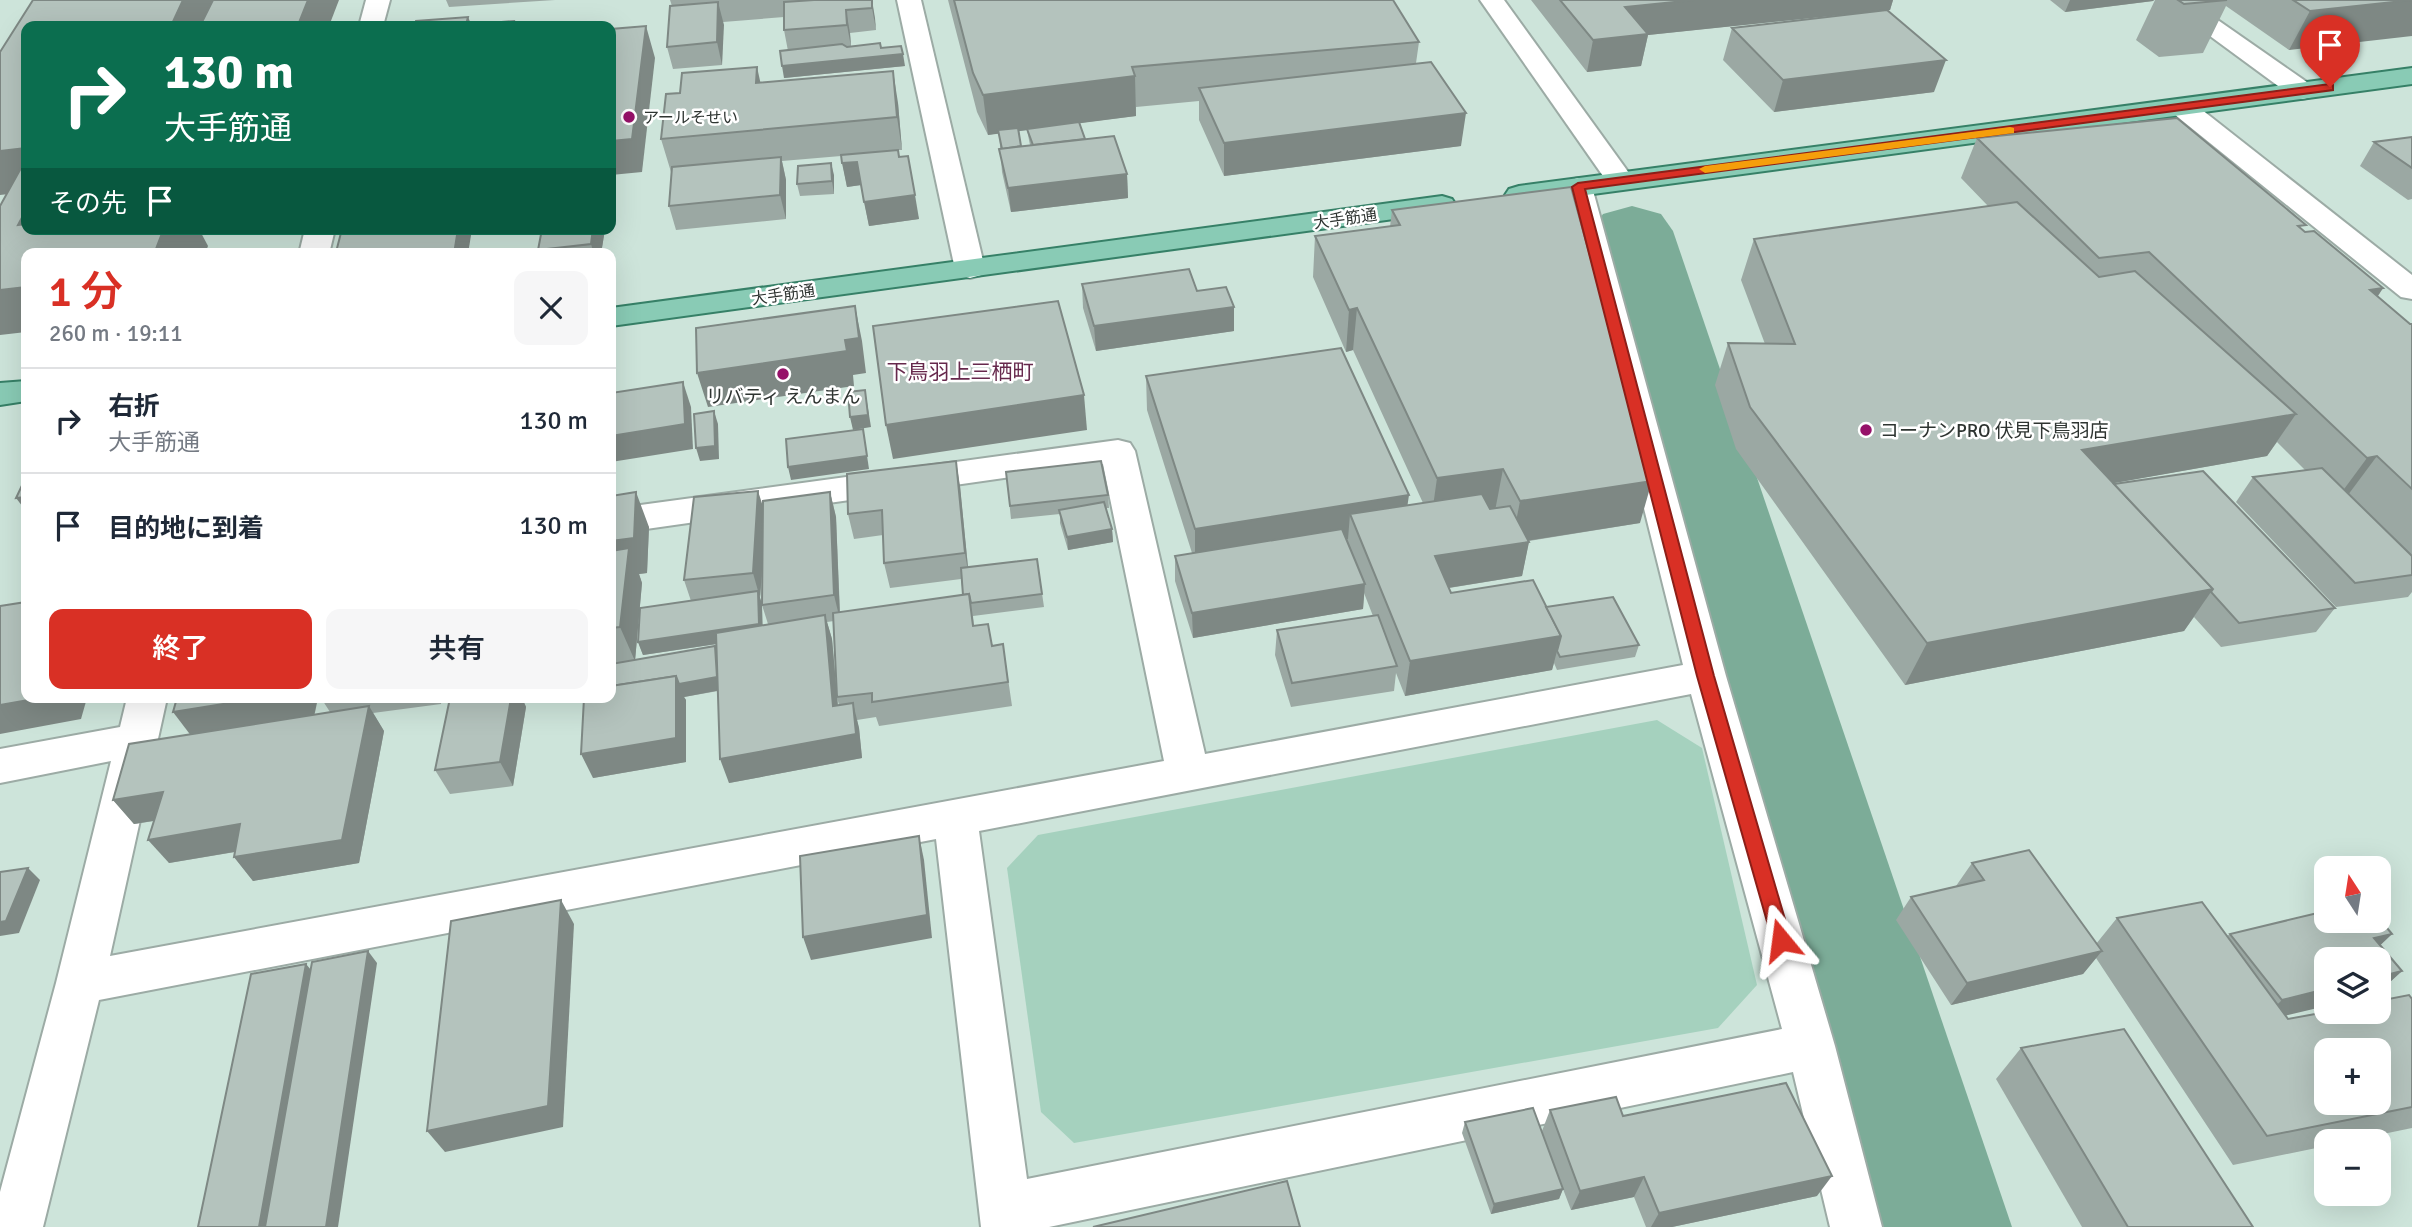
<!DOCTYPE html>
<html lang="ja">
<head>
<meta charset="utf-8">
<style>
	body { margin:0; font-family:Signika,"Noto Sans JP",sans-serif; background:#f6f6f7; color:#1f2937; height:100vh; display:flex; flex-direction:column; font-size:26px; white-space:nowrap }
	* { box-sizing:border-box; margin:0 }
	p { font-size:23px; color:#747a83 }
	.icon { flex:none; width:38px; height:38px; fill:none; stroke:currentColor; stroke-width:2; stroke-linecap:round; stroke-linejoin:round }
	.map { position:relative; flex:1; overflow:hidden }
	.sheet { position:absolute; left:21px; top:248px; width:595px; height:455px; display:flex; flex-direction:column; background:#fff; border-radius:14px; box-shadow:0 7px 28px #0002 }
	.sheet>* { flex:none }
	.banner { position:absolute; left:21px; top:21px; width:595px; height:214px; border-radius:14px; box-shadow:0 7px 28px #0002; background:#0b6e4f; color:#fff; overflow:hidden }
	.needle { width:46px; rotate:348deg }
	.controls { position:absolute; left:2314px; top:856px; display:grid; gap:14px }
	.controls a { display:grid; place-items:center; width:77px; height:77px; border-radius:14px; background:#fff; box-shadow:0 7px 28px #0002; font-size:35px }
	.pin { position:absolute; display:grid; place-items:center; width:60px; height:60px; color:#fff; margin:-72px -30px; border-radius:50% 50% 50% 0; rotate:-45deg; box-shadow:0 0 7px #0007 }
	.pin .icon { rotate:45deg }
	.me { position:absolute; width:77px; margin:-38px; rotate:344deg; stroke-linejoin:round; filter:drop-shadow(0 0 5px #0008) }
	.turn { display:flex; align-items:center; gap:24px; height:147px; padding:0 28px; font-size:32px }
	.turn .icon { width:91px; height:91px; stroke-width:2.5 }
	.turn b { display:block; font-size:49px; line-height:60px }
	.then { display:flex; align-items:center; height:66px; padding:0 28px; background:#0003; gap:14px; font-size:26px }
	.round { display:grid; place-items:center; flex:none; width:74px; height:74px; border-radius:14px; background:#f6f6f7 }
	.summary { display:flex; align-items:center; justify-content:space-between; height:119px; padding:0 28px }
	h1 { font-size:42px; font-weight:600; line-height:52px; color:#d93025 }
	.cta { display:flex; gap:14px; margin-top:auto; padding:14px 28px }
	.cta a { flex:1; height:80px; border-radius:14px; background:#d93025; color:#fff; font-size:28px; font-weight:600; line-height:80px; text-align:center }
	.cta a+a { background:#f6f6f7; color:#1f2937 }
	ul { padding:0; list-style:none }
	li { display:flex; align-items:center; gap:21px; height:105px; padding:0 28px; border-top:2px solid #e0e1e3 }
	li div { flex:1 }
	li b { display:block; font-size:26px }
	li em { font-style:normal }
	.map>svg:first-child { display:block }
</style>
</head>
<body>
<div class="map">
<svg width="2412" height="1227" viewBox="0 0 2412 1227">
	<rect width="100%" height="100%" fill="#e0f0e9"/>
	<!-- built -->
	<path fill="#cde4da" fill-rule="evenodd" d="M0,0H2412V1227H0ZM26,26H611V229H26ZM26,254H611V698H26ZM2326,868H2378V920H2326ZM2326,959H2378V1012H2326ZM2326,1050H2378V1102H2326ZM2326,1141H2378V1194H2326Z"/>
	<!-- green -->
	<polygon fill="#a5d1be" points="1657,720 1702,748 1757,985 1718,1028 1074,1143 1041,1112 1007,868 1038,835"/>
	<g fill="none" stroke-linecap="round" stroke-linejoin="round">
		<!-- river -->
		<polygon fill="#7cac98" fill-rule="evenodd" points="1632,206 1661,214 1673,231 2012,1227 1866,1227 1591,231 1603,214"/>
		<defs>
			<g id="minor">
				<polygon points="366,0 390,0 383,26 359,26"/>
				<polygon points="897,0 921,0 985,269 981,275 970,278 959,275 955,269"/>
				<polygon points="1480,0 1504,0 1634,180 1630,186 1620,189 1610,186"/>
				<polygon points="2161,0 2189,0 2311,85 2315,91 2311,97 2302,99 2293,97"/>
				<polygon points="2183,100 2192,102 2412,275 2412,299 2401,297 2174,114 2170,108 2174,102"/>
				<path d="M1578,178L1588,181L1592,187L1726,676L1835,1046L1882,1227H1830L1793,1072L1049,1227H981L936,839L99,1000L43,1227H0V1192L56,983L111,761L0,783V749L120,727L127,698H167L110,956L1164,761L1103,464L611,534V509L1118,440L1130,443L1135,451L1205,754L1683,665L1564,187L1568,181ZM1691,694L1782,1029L1027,1179L979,831Z"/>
				<polygon points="305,229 335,229 329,254 299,254"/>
			</g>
			<g id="primary">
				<polygon points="2412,68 2412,84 1519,204 1509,201 1505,195 1509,189 1519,186"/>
				<polygon points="1442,196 1452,199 1456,205 1452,211 611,326 611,308"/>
				<polygon points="26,381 26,401 0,405 0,383"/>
			</g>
		</defs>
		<!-- minor casing -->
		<use href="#minor" stroke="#9caba5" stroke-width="4"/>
		<!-- primary casing -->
		<use href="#primary" stroke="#368067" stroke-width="4"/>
		<!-- minor -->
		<use href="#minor" fill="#fff" fill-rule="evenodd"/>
		<!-- primary -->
		<use href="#primary" fill="#89cbb5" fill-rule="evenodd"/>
	</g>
	<!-- wall -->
	<g fill="#9ba8a3" fill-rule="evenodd">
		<polygon points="446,0 555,0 449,7"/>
		<polygon points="670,0 872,0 876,30 850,33 851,47 881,48 905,66 784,78 788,51 784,30 784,17 723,22 722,65 673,69 667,47 672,6"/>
		<path d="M948,0H1393L1419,42L1416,63L1461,146L1224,176L1199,120V101L1136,107V116L1079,123L1085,139L1127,174L1128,198L1011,212L1002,172L999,133L988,135L977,112ZM1027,130L1030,145L1021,146L1019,131Z"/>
		<polygon points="1531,0 1893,0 1890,10 1888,10 1934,92 1774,112 1723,60 1732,28 1874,11 1648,35 1641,66 1587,72"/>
		<polygon points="2050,0 2154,0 2153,1 2065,12"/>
		<polygon points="2155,0 2412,0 2289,50 2226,6 2203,53 2159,57 2136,40"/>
		<polygon points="760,83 898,103 902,150 897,150 919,219 869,226 861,185 847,187 841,156 782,161 786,180 786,219 676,230 669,206 672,172 671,172 661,139"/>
		<polygon points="2412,137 2412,199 2408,200 2360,166 2374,142"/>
		<polygon points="1977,138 2303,231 2383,288 2378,296 2410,324 2412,324 2412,592 2408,597 2336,607 2236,502 2253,477 2305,470 2277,442 2267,456 2113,483 2335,608 2316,632 2221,647 2194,617 2184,631 1905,685 1736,449 1715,385 1728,343 1765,344 1741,280 1754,239 1988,206 1961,178"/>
		<polygon points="834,175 834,194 800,196 797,184"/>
		<polygon points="1392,210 1640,523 1529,541 1522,576 1449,588 1451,593 1546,607 1639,645 1635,657 1557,670 1554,663 1552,670 1405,696 1396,673 1394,691 1291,707 1275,655 1277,630 1373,616 1364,593 1363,609 1193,638 1175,581 1175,556 1192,553 1147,410 1146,376 1407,505 1423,503 1353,350 1346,352 1313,277 1315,236 1390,227"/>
		<polygon points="605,229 601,254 540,254 538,250"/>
		<polygon points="1082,284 1234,307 1234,331 1096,351 1083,308"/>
		<polygon points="1006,472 1108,495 1109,508 1106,508 1112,529 1113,542 1068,550 1060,523 1060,514 1011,519"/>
		<path d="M960,486L968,567L1037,559L1044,607L973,616L974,626L992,646L1003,644L1012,706L879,726L876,717L857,720L859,728L862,758L729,783L718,691L684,697L686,700V762L593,778L611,698V496L649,527L647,573L639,574L642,583L635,660L715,646L717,650V644L643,655L638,642L691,601L684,580L763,505L830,492L836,517L840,612L963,595L961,579L890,588L884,563L883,535L854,539L848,514ZM763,564L762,605L768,624L762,625V604L760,598ZM834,621L837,697L839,705H838L832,639L827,622Z"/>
		<polygon points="321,698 442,698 441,704 373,713 384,731 359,863 253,881 234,857 235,852 169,863 154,821 134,824 113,800 190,734 330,712"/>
		<polygon points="511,698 522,698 526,707 513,786 450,794 435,770"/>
		<polygon points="1972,863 2096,944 2117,918 2227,936 2230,934 2392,934 2380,945 2402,971 2378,993 2378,959 2286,1015 2288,1019 2412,999 2412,1128 2349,1141 2326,1141 2326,1146 2233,1165 2096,958 2083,974 1951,1005 1896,920 1911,897 1956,886"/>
		<polygon points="2021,1048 2253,1227 2082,1227 1996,1079"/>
		<polygon points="1550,1110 1623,1116 1817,1196 1672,1227 1646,1227 1634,1197 1571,1210 1563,1189 1559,1199 1491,1214 1462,1133 1465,1122 1561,1183 1542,1131"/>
	</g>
	<!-- shaded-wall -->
	<g fill="#7e8884">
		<polygon points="183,0 219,0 207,26 171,26"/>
		<polygon points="308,0 339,0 329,26 283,26"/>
		<polygon points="872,0 875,18 876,30 872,8"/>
		<polygon points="1694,0 1893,0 1890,10 1648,35 1641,66 1587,72 1593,40 1625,7"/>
		<polygon points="2070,0 2154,0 2153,1 2065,12"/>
		<polygon points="2412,0 2412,36 2289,50 2310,11"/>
		<polygon points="718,2 724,25 722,65 717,42"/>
		<polygon points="846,10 850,33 851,47 847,25"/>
		<polygon points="468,17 472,26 466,25"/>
		<polygon points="646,26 655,58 642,172 611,175 611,141"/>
		<polygon points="903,54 905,66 784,78 782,66"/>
		<polygon points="1946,60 1934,92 1774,112 1783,80"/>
		<polygon points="757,67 764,99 756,83"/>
		<polygon points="893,71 898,103 902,150 897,117"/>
		<polygon points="1135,76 1136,116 988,135 983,95"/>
		<polygon points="1466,113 1461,146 1224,176 1224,143"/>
		<polygon points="26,148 26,192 0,195 0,151"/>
		<polygon points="781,157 786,180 786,219 780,195"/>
		<polygon points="857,162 861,185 847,187 842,163"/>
		<polygon points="831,163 834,175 834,194 832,181"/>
		<polygon points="1127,174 1128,198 1011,212 1008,188"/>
		<polygon points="915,195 919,219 869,226 864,202"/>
		<polygon points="26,210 26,229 18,225"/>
		<polygon points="176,229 199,229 208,246 205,254 154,254 161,236"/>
		<polygon points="458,229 472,229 468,254 454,254"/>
		<polygon points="593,229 605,229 601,254 594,254 591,244"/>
		<polygon points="346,251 348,254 337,254 336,252"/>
		<polygon points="26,287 26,332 0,335 0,290"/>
		<polygon points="2383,288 2355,330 2370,290"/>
		<polygon points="855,306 862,341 866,373 853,375 854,386 708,407 697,373 845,340"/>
		<polygon points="1234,307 1234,331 1096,351 1094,326"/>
		<polygon points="1357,308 1353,350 1346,352 1349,310"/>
		<polygon points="683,382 691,407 693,449 611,462 611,436"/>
		<polygon points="865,390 871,427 853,430 850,417"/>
		<polygon points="1084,395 1087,430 893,459 886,425"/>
		<polygon points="714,411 718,424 719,459 700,461 696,448"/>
		<polygon points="2296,414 2267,456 2058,493 2082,450"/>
		<polygon points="863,429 869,469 791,480 788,467"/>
		<polygon points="2377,456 2345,499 2336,500 2367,458"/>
		<polygon points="956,461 960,486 969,578 965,553"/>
		<polygon points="1503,469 1495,511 1431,521 1437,478"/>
		<polygon points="1652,481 1640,523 1512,543 1520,501"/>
		<polygon points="758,491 766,516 760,598 753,573"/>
		<polygon points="636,492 649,527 647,573 639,574 642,583 635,661 620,627 611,578 611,541"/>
		<polygon points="830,492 836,517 840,620 834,595"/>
		<polygon points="1409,495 1404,529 1350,514 1348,539 1195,564 1195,529"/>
		<polygon points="26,497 26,511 16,498"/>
		<polygon points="1112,529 1113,542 1068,550 1067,537"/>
		<polygon points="1529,542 1522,576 1429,591 1435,556"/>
		<polygon points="1365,584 1363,609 1193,638 1192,613"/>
		<polygon points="2213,589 2184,631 1905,685 1927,643"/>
		<polygon points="758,591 762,604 763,637 643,655 638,642"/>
		<polygon points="825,615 832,639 840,731 833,706"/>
		<polygon points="1561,636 1552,670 1405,696 1410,661"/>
		<polygon points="715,646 720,659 721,690 684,697 686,700 686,762 593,778 581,754 676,676"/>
		<polygon points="40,698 87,698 81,719 0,734 0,705"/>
		<polygon points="260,698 318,698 314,717 192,737 173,712"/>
		<polygon points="511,698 522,698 526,707 513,786 500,762"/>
		<polygon points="853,703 859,728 862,758 729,783 720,759"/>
		<polygon points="369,706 384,731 359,863 253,881 234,857"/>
		<polygon points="163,792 183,816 134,824 113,800"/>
		<polygon points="240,824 258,848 169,863 148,840"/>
		<polygon points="919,836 924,860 932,938 811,960 803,937"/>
		<polygon points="28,868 40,880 19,933 0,936 0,922"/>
		<polygon points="561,900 574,924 563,1127 445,1152 427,1131"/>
		<polygon points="2392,934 2368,957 2374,938"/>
		<polygon points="368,951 377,963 338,1227 326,1227"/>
		<polygon points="2102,951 2083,974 1951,1005 1967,983"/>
		<polygon points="306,964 316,976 272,1227 259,1227"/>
		<polygon points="2402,971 2378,993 2378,977"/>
		<polygon points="2326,989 2326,1006 2259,1022 2282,1000"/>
		<polygon points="1832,1176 1817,1196 1672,1227 1651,1227 1659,1213"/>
		<polygon points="1644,1177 1634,1197 1571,1210 1580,1191"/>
		<polygon points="1563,1189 1559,1199 1491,1214 1494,1204"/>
	</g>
	<!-- building -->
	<g fill="#b4c3bd" stroke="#7e8884" stroke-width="2" fill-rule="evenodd">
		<polygon points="33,0 183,0 171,26 26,26 26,148 0,151 0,52"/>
		<polygon points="213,0 308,0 298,25 283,26 200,26"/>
		<polygon points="814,0 872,0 872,8 846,10 847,25 784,30 784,2"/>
		<polygon points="954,0 1393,0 1419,42 1132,67 1135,76 983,95 973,73"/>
		<polygon points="1560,0 1694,0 1625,7 1648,34 1593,40"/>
		<polygon points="2178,0 2227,0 2184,4"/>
		<polygon points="2293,0 2412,0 2310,11"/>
		<polygon points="718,2 717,42 667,47 670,6"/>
		<polygon points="1887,10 1946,60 1783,80 1732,28"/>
		<polygon points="468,17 466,25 514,21 513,26 415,26 416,21"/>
		<polygon points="646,26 632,139 611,141 611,29"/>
		<polygon points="880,43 881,48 901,46 903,54 782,66 780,51 842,44 847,47"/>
		<polygon points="1431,62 1466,113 1224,143 1199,88"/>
		<polygon points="757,67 756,83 893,71 897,117 661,139 666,94 680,93 682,73"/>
		<polygon points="2177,118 2306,225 2298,226 2305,232 2314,231 2383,288 2370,290 2410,324 2412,324 2412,489 2377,456 2367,458 2149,252 2099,258 1977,138"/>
		<polygon points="1079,122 1085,139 1033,145 1027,129"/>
		<polygon points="1018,128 1021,146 1002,149 998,130"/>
		<polygon points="1114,136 1127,174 1008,188 999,149"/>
		<polygon points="2412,137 2412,168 2374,142"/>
		<polygon points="898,150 899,157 908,156 915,195 864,202 857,162 842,163 841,155"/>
		<polygon points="781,157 780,195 669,206 672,167"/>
		<polygon points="26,159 26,210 18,225 26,224 26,229 176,229 173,235 161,236 154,254 26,254 26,287 0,290 0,206"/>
		<polygon points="831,163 832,181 797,184 798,166"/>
		<polygon points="1571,187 1652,481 1520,501 1503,469 1437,478 1357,308 1349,310 1315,236 1400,225 1392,210"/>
		<polygon points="2017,202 2099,277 2135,271 2296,414 2082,450 2213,589 1927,643 1750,407 1728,343 1795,344 1754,239"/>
		<polygon points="342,229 458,229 454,254 345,254 346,251 336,252"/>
		<polygon points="542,229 593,229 591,244 538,250"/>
		<polygon points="1189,269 1197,291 1226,287 1234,307 1094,326 1082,284"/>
		<polygon points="1058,301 1084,395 886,425 873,326"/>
		<polygon points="855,306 859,338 845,340 847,351 697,373 696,328"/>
		<polygon points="1341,348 1409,495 1195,529 1146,376"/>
		<polygon points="683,382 685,424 611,436 611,393"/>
		<polygon points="865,390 868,415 850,417 848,392"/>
		<polygon points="714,411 715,446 696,448 694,414"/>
		<polygon points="863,429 867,456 788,467 786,439"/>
		<polygon points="956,461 965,553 884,563 882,510 848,514 847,474"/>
		<polygon points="1101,461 1108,495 1010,506 1006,472"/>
		<polygon points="2322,468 2412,556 2412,575 2355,583 2253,477"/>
		<polygon points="2203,471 2335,608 2239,623 2211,592 2213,589 2114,484"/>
		<polygon points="26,477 26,497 16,498"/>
		<polygon points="758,491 753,573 684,580 694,497"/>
		<polygon points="636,492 634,538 611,541 611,496"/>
		<polygon points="830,492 834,595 762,605 763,501"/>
		<polygon points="1482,494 1490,509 1510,506 1529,542 1435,556 1451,593 1533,580 1561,636 1410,661 1350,514"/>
		<polygon points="1104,502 1112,529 1067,537 1059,510"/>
		<polygon points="1342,529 1365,584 1192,613 1175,556"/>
		<polygon points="629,548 620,627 611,628 611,551"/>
		<polygon points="1037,559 1042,594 971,603 969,594 963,595 961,568"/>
		<polygon points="758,591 759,624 638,642 640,608"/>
		<polygon points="969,594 973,626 988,624 992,646 1003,644 1008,682 872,702 872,693 837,697 833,613"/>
		<polygon points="1613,597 1639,645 1560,657 1557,651 1561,636 1546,607"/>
		<polygon points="26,602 26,698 40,698 0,705 0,606"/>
		<polygon points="825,615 833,706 853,703 856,734 720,759 716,633"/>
		<polygon points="1378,615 1397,666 1292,683 1277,630"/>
		<polygon points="715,646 717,677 679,684 676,676 611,686 611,664"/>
		<polygon points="676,676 676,738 581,754 584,698 611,698 611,686"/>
		<polygon points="177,698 260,698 173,712"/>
		<polygon points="450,698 511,698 500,762 435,770"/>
		<polygon points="369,706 342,840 234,857 240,824 148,840 163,792 113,800 129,744"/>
		<polygon points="919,836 927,915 803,937 800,856"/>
		<polygon points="2029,850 2102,951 1967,983 1911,897 1984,880 1972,863"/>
		<polygon points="28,868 6,921 0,922 0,872"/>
		<polygon points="561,900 548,1106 427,1131 451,921"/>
		<path d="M2202,902L2288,1019L2326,1012H2378V1001L2409,995L2412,999V1107L2267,1136L2117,918ZM2326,1050H2378V1102H2326Z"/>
		<polygon points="2326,911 2326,920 2378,920 2378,917 2392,934 2374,938 2402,971 2378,977 2378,959 2326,959 2326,989 2282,1000 2230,934"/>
		<polygon points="368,951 326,1227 265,1227 312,962"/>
		<polygon points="306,964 259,1227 198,1227 251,974"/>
		<polygon points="2124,1029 2253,1227 2128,1227 2021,1048"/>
		<polygon points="1786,1083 1832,1176 1659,1213 1644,1177 1580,1191 1550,1110 1616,1097 1623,1116"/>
		<polygon points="1533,1108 1563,1189 1494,1204 1465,1122"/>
		<polygon points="1287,1181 1300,1227 1093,1227"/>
	</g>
	<!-- route -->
	<polygon fill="#d93025" stroke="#8d1f18" stroke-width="2" points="2330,84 2333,85 2333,90 1585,189 1714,676 1791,940 1788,946 1781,949 1774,946 1697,676 1572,187 1578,183"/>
	<!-- slow -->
	<polygon fill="#f59e0b" points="2010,127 2014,128 2014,133 1705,173 1699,169 1705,166"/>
	<!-- markers -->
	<g fill="#961169" stroke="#fff" stroke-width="2.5">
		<circle cx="629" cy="117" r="7"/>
		<circle cx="783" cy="374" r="7"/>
		<circle cx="1866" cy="430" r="7"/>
	</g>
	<g text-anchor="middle" stroke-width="5" stroke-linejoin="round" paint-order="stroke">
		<!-- far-poi labels -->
		<g font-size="16" fill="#2e3431" stroke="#fff" text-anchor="start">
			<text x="643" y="123">アールそせい</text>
		</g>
		<!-- far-street labels -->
		<g font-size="16" fill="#2e3431" stroke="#fff">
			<text transform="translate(1345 218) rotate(-8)" y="6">大手筋通</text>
			<text transform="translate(783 294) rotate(-8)" y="6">大手筋通</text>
		</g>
		<!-- poi labels -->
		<g font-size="19" fill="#2e3431" stroke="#fff">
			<text x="783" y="403">リバティ えんまん</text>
			<text x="1880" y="437" text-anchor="start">コーナンPRO 伏見下鳥羽店</text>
		</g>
		<!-- neighbourhood labels -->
		<g font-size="21" fill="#66284c" stroke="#fff">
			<text x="960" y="379">下鳥羽上三栖町</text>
		</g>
	</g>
</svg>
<div class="controls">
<a><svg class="needle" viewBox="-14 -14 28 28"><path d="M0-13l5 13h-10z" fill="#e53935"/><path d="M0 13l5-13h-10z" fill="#747a83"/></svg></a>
<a><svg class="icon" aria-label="layers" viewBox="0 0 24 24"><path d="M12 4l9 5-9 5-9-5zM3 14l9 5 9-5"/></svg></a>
<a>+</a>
<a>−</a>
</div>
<div class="pin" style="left:2330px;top:87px;background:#d93025"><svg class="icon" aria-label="arrive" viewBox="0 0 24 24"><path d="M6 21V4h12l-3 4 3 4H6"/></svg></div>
<svg class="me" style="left:1781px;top:940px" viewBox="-20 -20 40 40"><path d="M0-17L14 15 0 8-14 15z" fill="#d93025" stroke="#fff" stroke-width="4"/></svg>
<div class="banner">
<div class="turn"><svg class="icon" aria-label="right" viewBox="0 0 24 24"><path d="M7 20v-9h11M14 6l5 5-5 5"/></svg><div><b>130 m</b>大手筋通</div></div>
<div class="then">その先<svg class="icon" aria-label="arrive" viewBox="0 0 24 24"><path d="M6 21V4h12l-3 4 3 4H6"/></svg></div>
</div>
<section class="sheet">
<div class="summary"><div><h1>1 分</h1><p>260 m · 19:11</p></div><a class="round"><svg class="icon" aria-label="close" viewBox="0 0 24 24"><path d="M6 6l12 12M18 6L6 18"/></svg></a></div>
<ul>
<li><svg class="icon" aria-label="right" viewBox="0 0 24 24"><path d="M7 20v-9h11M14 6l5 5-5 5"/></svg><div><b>右折</b><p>大手筋通</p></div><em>130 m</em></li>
<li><svg class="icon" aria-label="arrive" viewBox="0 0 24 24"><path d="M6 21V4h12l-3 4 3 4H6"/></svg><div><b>目的地に到着</b></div><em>130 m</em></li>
</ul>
<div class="cta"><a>終了</a><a>共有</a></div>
</section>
</div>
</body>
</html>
